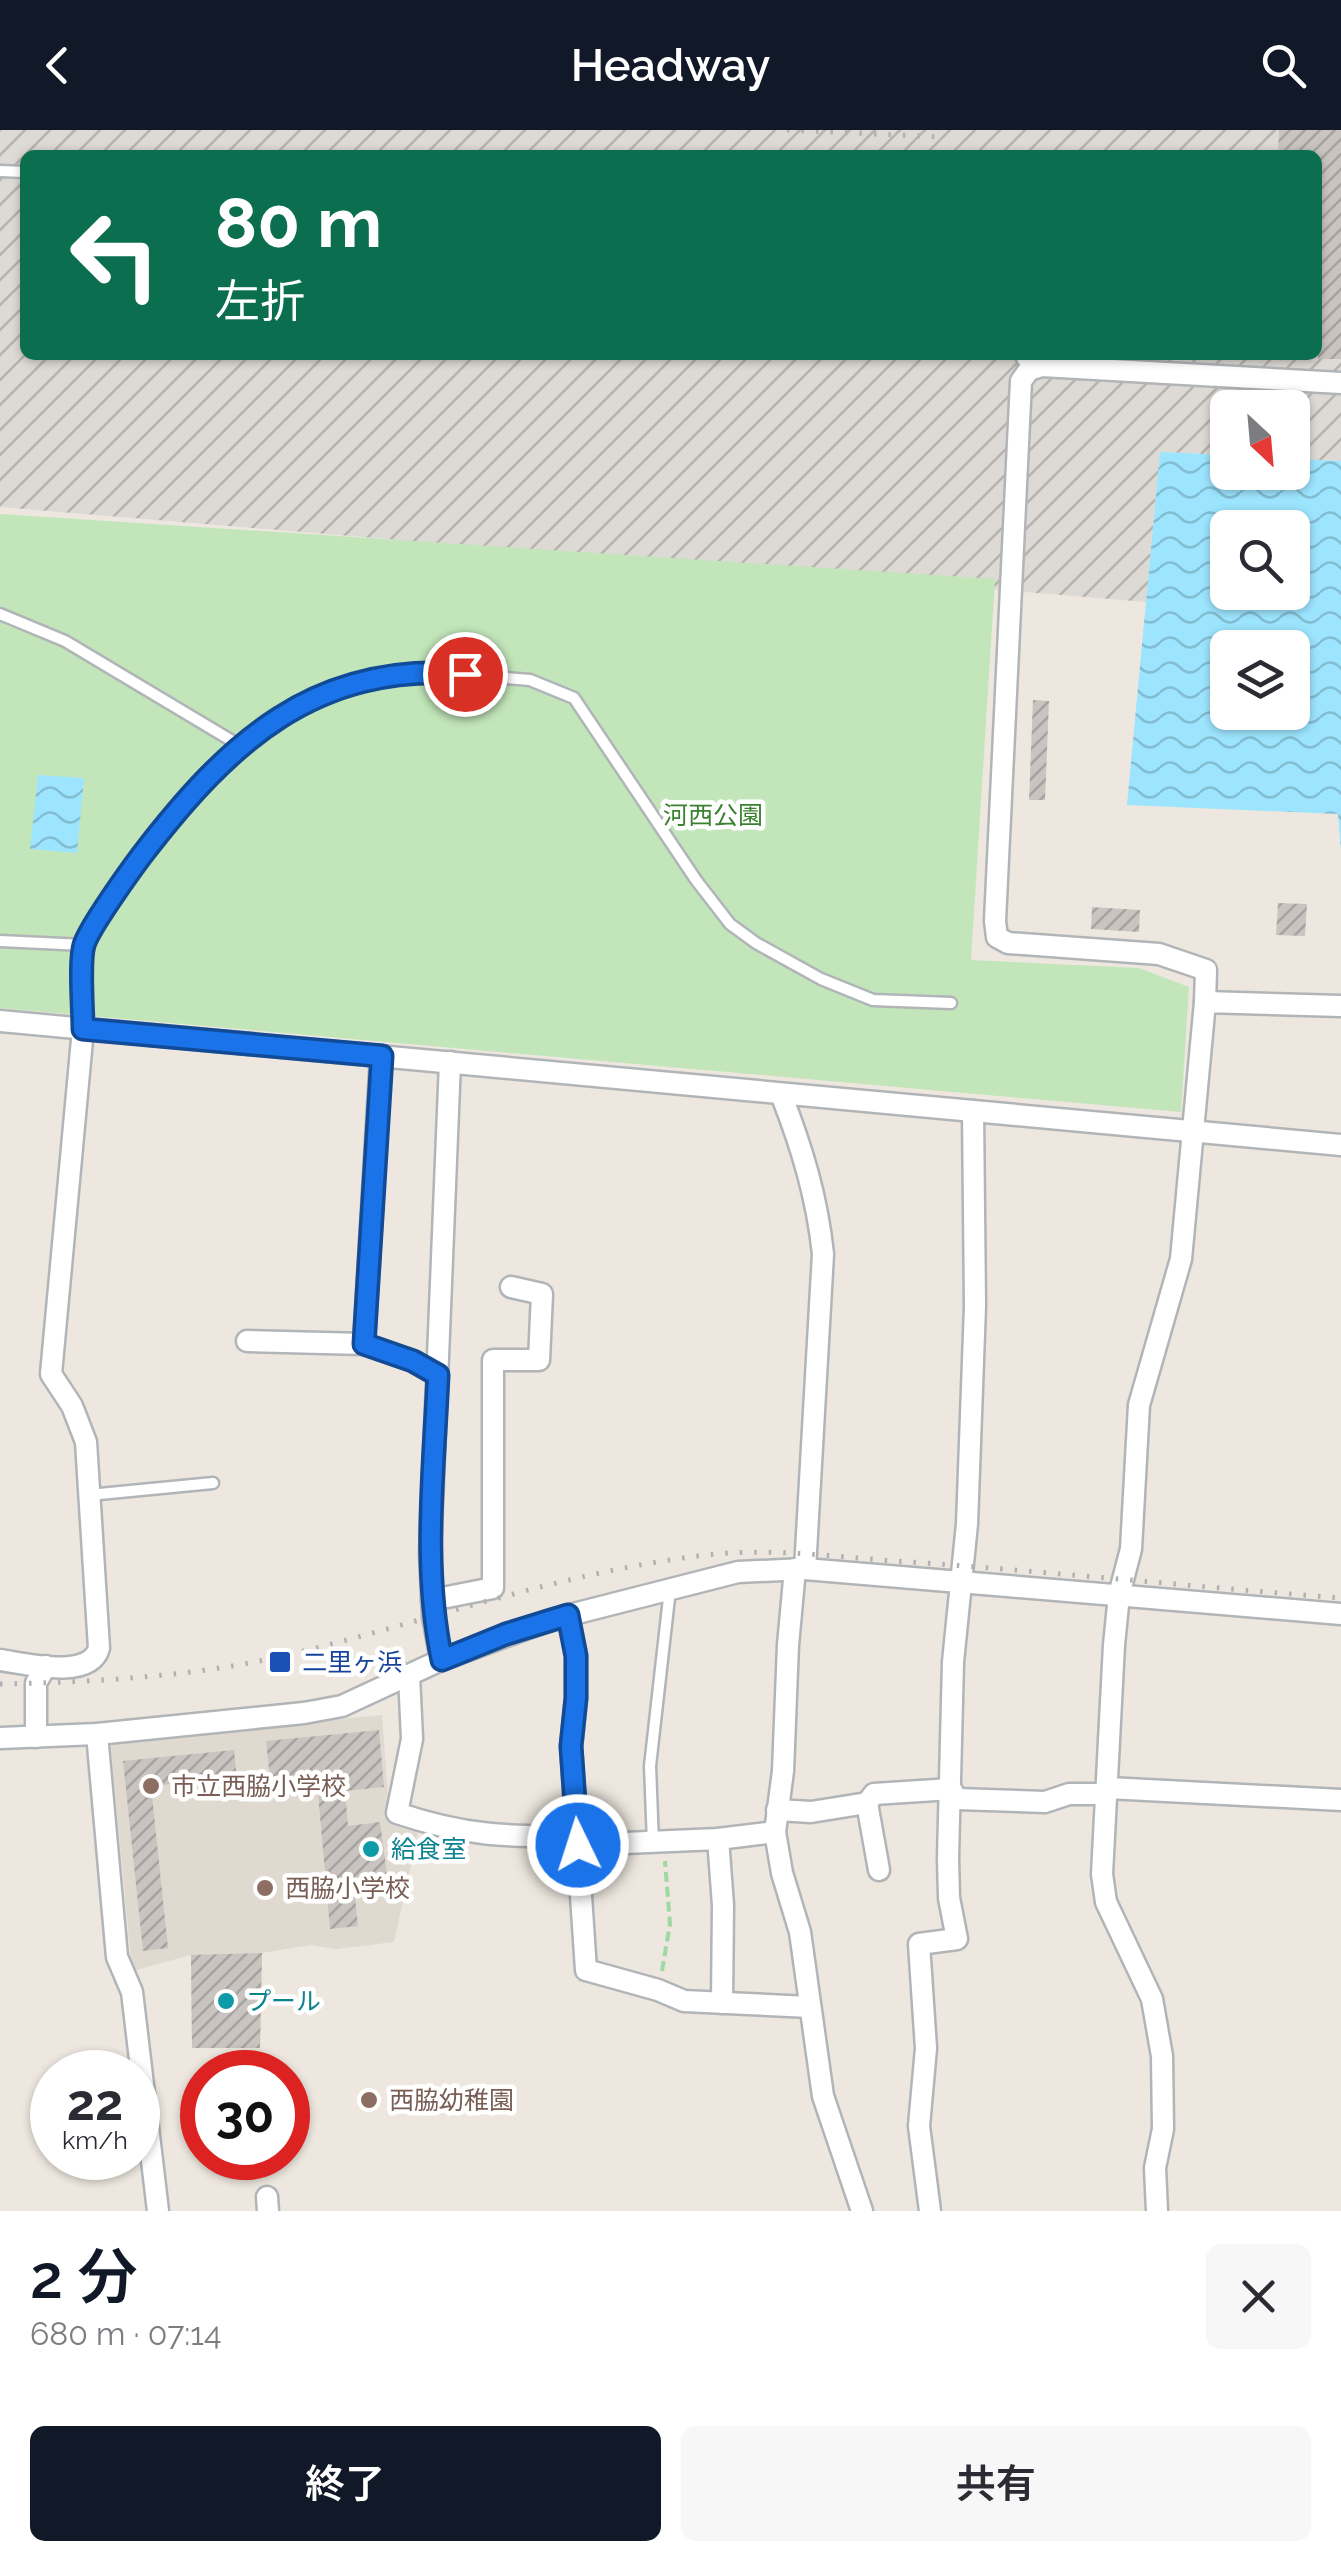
<!DOCTYPE html>
<html lang="ja">
<head>
<meta charset="utf-8">
<style>
	body { margin:0; font-family:Raleway,"Noto Sans JP",sans-serif; background:#f7f7f7; color:#2b2b33; height:100vh; display:flex; flex-direction:column; font-size:38px; white-space:nowrap }
	* { box-sizing:border-box; margin:0 }
	p { font-size:32px; color:#7c7c81 }
	.icon { flex:none; width:55px; height:55px; fill:none; stroke:currentColor; stroke-width:2; stroke-linecap:round; stroke-linejoin:round }
	.map { position:relative; height:2081px; overflow:hidden }
	.sheet { display:flex; flex-direction:column; background:#fff; flex:1 }
	.sheet>* { flex:none }
	.banner { position:absolute; left:20px; top:20px; width:1302px; height:210px; border-radius:15px; box-shadow:0 2px 8px #0004; background:#0b6e4f; color:#fff; overflow:hidden }
	.needle { width:65px; rotate:154deg }
	.tools { position:absolute; left:1210px; top:260px; display:grid; gap:20px }
	.tools a { display:grid; place-items:center; width:100px; height:100px; border-radius:15px; background:#fff; box-shadow:0 2px 8px #0004; font-size:50px }
	.speed { position:absolute; left:30px; top:1920px; display:flex; gap:20px; font-size:50px; font-weight:700; text-align:center }
	.speed>* { display:grid; place-content:center; width:130px; height:130px; border-radius:50%; background:#fff; box-shadow:0 2px 8px #0004; line-height:1 }
	.speed small { font-size:25px; font-weight:400 }
	.speed .limit { border:15px solid #d22; background:#fff; color:#111 }
	.pin { position:absolute; display:grid; place-items:center; width:85px; height:85px; color:#fff; margin:-42px; border:5px solid #fff; border-radius:50%; box-shadow:0 2px 10px #0007 }
	.me { position:absolute; width:110px; margin:-55px; rotate:356deg; stroke-linejoin:round; filter:drop-shadow(0 0 8px #0008) }
	.turn { display:flex; align-items:center; gap:35px; height:210px; padding:0 30px; font-size:45px }
	.turn .icon { width:130px; height:130px; stroke-width:2.5 }
	.turn b { display:block; font-size:70px; line-height:85px }
	.round { display:grid; place-items:center; flex:none; width:105px; height:105px; border-radius:15px; background:#f7f7f7 }
	.headline { display:flex; align-items:center; justify-content:space-between; height:170px; padding:0 30px }
	h1 { font-size:60px; font-weight:600; line-height:75px; color:#111827 }
	.action { display:flex; gap:20px; margin-top:auto; padding:20px 30px }
	.action a { flex:1; height:115px; border-radius:15px; background:#111827; color:#fff; font-size:40px; font-weight:600; line-height:115px; text-align:center }
	.action a+a { background:#f7f7f7; color:#2b2b33 }
	header { display:flex; justify-content:space-between; align-items:center; height:130px; padding:0 30px; background:#111827; color:#fff; font-size:45px; font-weight:600 }
	.map>svg:first-child { display:block }
</style>
</head>
<body>
<header><svg class="icon" aria-label="back" viewBox="0 0 24 24"><path d="M15 5l-7 7 7 7"/></svg>Headway<svg class="icon" aria-label="search" viewBox="0 0 24 24"><circle cx="10" cy="10" r="6"/><path d="M15 15l6 6"/></svg></header>
<div class="map">
<svg width="1341" height="2081" viewBox="0 0 1341 2081">
	<defs>
		<pattern id="industrial-furrows" width="10" height="10" patternUnits="userSpaceOnUse" patternTransform="scale(2.5)"><rect width="10" height="10" fill="#ddd9d4"/><path d="M-1 1l2-2M0 10L10 0M9 11l2-2" fill="none" stroke="#b6b3af"/></pattern>
		<pattern id="water-waves" width="16" height="10" patternUnits="userSpaceOnUse" patternTransform="scale(2.5)"><rect width="16" height="10" fill="#9de5ff"/><path d="M0 5q4-4 8 0t8 0" fill="none" stroke="#83bdd2"/></pattern>
		<pattern id="building-hatch" width="6" height="6" patternUnits="userSpaceOnUse" patternTransform="scale(2.5)"><rect width="6" height="6" fill="#c9c4bf"/><path d="M-1 1l2-2M0 6l6-6M5 7l2-2" fill="none" stroke="#a6a29f"/></pattern>
	</defs>
	<rect width="100%" height="100%" fill="#ede7df"/>
	<!-- industrial -->
	<path fill="url(#industrial-furrows)" fill-rule="evenodd" d="M0,0H1341V331L1293,329L1292,278H1228L1227,325L1160,322L1146,472L0,377ZM25,25H1318V225H25Z"/>
	<!-- education -->
	<polygon fill="#dfd9d0" points="382,1585 390,1694 418,1703 394,1812 336,1819 311,1815 262,1823 260,1918 192,1918 191,1825 132,1841 111,1617 113,1612"/>
	<!-- green -->
	<polygon fill="#c2e6ba" points="0,384 995,449 971,830 1139,838 1189,857 1181,982 0,878"/>
	<!-- water -->
	<g fill="url(#water-waves)" fill-rule="evenodd">
		<path d="M1160,322L1227,325L1228,342H1292L1293,329L1341,331V720L1338,684L1127,675ZM1228,398H1292V462H1228ZM1228,518H1292V582H1228Z"/>
		<polygon points="38,645 84,648 77,723 30,719"/>
	</g>
	<!-- building -->
	<g fill="url(#building-hatch)">
		<polygon points="1279,0 1341,0 1341,229 1318,229 1318,25 1278,25"/>
		<polygon points="1033,570 1049,571 1045,670 1029,670"/>
		<polygon points="1278,773 1307,774 1305,806 1276,805"/>
		<polygon points="1092,777 1140,780 1139,802 1091,799"/>
		<polygon points="379,1600 384,1657 345,1661 348,1696 380,1692 387,1744 353,1748 358,1796 330,1799 318,1663 272,1667 266,1611"/>
		<polygon points="234,1620 237,1648 151,1656 168,1818 143,1821 123,1631"/>
		<polygon points="262,1823 260,1918 192,1918 191,1825"/>
	</g>
	<g fill="none" stroke-linecap="round" stroke-linejoin="round">
		<defs>
			<g id="service">
				<polyline points="0,41 25,42"/>
				<polyline points="1020,225 1029,240"/>
				<polyline points="0,484 65,511 239,615"/>
				<polyline points="0,811 84,815"/>
				<polyline points="83,899 84,815 131,739 180,675 239,615 313,567 366,550 433,542 530,550 574,568 696,750 730,794 756,813 821,849 873,870 951,873"/>
				<polyline points="89,1365 213,1353"/>
				<polyline points="653,1713 650,1636 670,1459"/>
			</g>
			<g id="minor">
				<polyline points="1205,872 1206,840 1159,824 1008,813 997,807 995,791 1021,251 1029,240 1042,236 1341,253"/>
				<polyline points="0,891 1341,1015"/>
				<path d="M781,964C802,1018 817,1067 823,1124L805,1439"/>
				<polyline points="247,1211 364,1214 413,1231 437,1245"/>
				<polyline points="364,1214 381,926"/>
				<polyline points="795,1439 788,1515 783,1641 775,1702 782,1743 800,1802 823,1966 862,2081"/>
				<polyline points="432,1470 493,1458 493,1230 539,1230 542,1164 511,1157"/>
				<polyline points="568,1485 576,1526 576,1569 571,1617 586,1840 658,1860 684,1871 810,1877"/>
				<path d="M0,1530C27,1534 90,1550 99,1518L86,1312L72,1276L51,1244L83,899"/>
				<polyline points="441,1530 433,1487 430,1423 450,932"/>
				<path d="M409,1545L412,1609L397,1683C465,1706 507,1707 578,1706"/>
				<polyline points="97,1604 117,1827 132,1862 158,2081"/>
				<polyline points="36,1607 36,1553 46,1536"/>
				<polyline points="0,1608 97,1604 304,1583 342,1576 441,1530 550,1490 738,1442 805,1439 1341,1484"/>
				<polyline points="867,1673 879,1740"/>
				<polyline points="777,1680 811,1682 867,1673 874,1664 951,1659 957,1669 1045,1672 1069,1664 1104,1664 1108,1658 1341,1670"/>
				<polyline points="718,1709 723,1775 722,1873"/>
				<polyline points="578,1715 718,1709 775,1702"/>
				<polyline points="267,2067 268,2081"/>
				<polyline points="930,2081 919,1996 926,1918 919,1814 957,1809 949,1768 948,1728 953,1532 967,1394 975,1176 973,981"/>
				<polyline points="1157,2081 1155,2038 1163,1999 1162,1926 1152,1869 1106,1772 1102,1744 1114,1515 1119,1465 1131,1419 1139,1275 1181,1129 1205,872 1341,876"/>
			</g>
		</defs>
		<!-- service casing -->
		<use href="#service" stroke="#b1b5b8" stroke-width="15"/>
		<!-- minor casing -->
		<use href="#minor" stroke="#b1b5b8" stroke-width="25"/>
		<!-- path -->
		<polyline stroke="#9dd9a2" stroke-width="4" stroke-dasharray="10 5" stroke-linecap="butt" points="662,1841 670,1794 665,1731"/>
		<!-- service -->
		<use href="#service" stroke="#fff" stroke-width="10"/>
		<!-- minor -->
		<use href="#minor" stroke="#fff" stroke-width="20"/>
		<!-- rail -->
		<g stroke="#b0b1b2" stroke-width="5" stroke-dasharray="2.5 12" stroke-linecap="butt">
			<polyline points="787,0 943,7"/>
			<path d="M0,1554C94,1552 187,1547 279,1527C421,1494 560,1442 706,1425C773,1417 844,1428 910,1432C1054,1442 1197,1457 1341,1468"/>
		</g>
	</g>
	<g fill="none" stroke-linecap="round" stroke-linejoin="round">
		<defs>
			<path id="route" d="M465,544C314,532 228,613 142,725C130,741 89,798 84,815C79,832 83,879 83,899L382,926L364,1214L413,1231L438,1245C434,1339 422,1437 442,1530L506,1504L568,1485L576,1526V1568L571,1616L578,1715"/>
		</defs>
		<!-- route casing -->
		<use href="#route" stroke="#114b97" stroke-width="25"/>
		<!-- route -->
		<use href="#route" stroke="#1a73e8" stroke-width="18"/>
	</g>
	<!-- markers -->
	<rect fill="#1a4fb4" stroke="#fff" stroke-width="4" x="268" y="1520" width="24" height="24" rx="5"/>
	<g fill="#8d6e63" stroke="#fff" stroke-width="4">
		<circle cx="151" cy="1656" r="10"/>
		<circle cx="265" cy="1758" r="10"/>
		<circle cx="369" cy="1970" r="10"/>
	</g>
	<g fill="#0f9aa8" stroke="#fff" stroke-width="4">
		<circle cx="371" cy="1719" r="10"/>
		<circle cx="226" cy="1871" r="10"/>
	</g>
	<g text-anchor="middle" stroke-width="9" stroke-linejoin="round" paint-order="stroke">
		<!-- park labels -->
		<g font-size="25" fill="#3a822f" stroke="#fff">
			<text x="713" y="694">河西公園</text>
		</g>
		<!-- transit labels -->
		<g font-size="25" fill="#164399" stroke="#fff" text-anchor="start">
			<text x="302" y="1541">二里ヶ浜</text>
		</g>
		<!-- education labels -->
		<g font-size="25" fill="#785e54" stroke="#fff" text-anchor="start">
			<text x="171" y="1665">市立西脇小学校</text>
			<text x="285" y="1767">西脇小学校</text>
			<text x="389" y="1979">西脇幼稚園</text>
		</g>
		<!-- culture labels -->
		<g font-size="25" fill="#0d838f" stroke="#fff" text-anchor="start">
			<text x="391" y="1728">給食室</text>
			<text x="246" y="1880">プール</text>
		</g>
	</g>
</svg>
<div class="tools">
<a><svg class="needle" viewBox="-14 -14 28 28"><path d="M0-13l5 13h-10z" fill="#e53935"/><path d="M0 13l5-13h-10z" fill="#7c7c81"/></svg></a>
<a><svg class="icon" aria-label="search" viewBox="0 0 24 24"><circle cx="10" cy="10" r="6"/><path d="M15 15l6 6"/></svg></a>
<a><svg class="icon" aria-label="layers" viewBox="0 0 24 24"><path d="M12 4l9 5-9 5-9-5zM3 14l9 5 9-5"/></svg></a>
</div>
<div class="speed"><div>22<small>km/h</small></div><div class="limit">30</div></div>
<div class="pin" style="left:465px;top:544px;background:#d93025"><svg class="icon" aria-label="arrive" viewBox="0 0 24 24"><path d="M6 21V4h12l-3 4 3 4H6"/></svg></div>
<svg class="me" style="left:578px;top:1715px" viewBox="-20 -20 40 40"><circle r="17" fill="#1a73e8" stroke="#fff" stroke-width="3"/><path d="M0-11L8 9 0 5-8 9z" fill="#fff"/></svg>
<div class="banner">
<div class="turn"><svg class="icon" aria-label="left" viewBox="0 0 24 24"><path d="M17 20v-9H6M10 6l-5 5 5 5"/></svg><div><b>80 m</b>左折</div></div>
</div>
</div>
<section class="sheet">
<div class="headline"><div><h1>2 分</h1><p>680 m · 07:14</p></div><a class="round"><svg class="icon" aria-label="close" viewBox="0 0 24 24"><path d="M6 6l12 12M18 6L6 18"/></svg></a></div>
<div class="action"><a>終了</a><a>共有</a></div>
</section>
</body>
</html>
